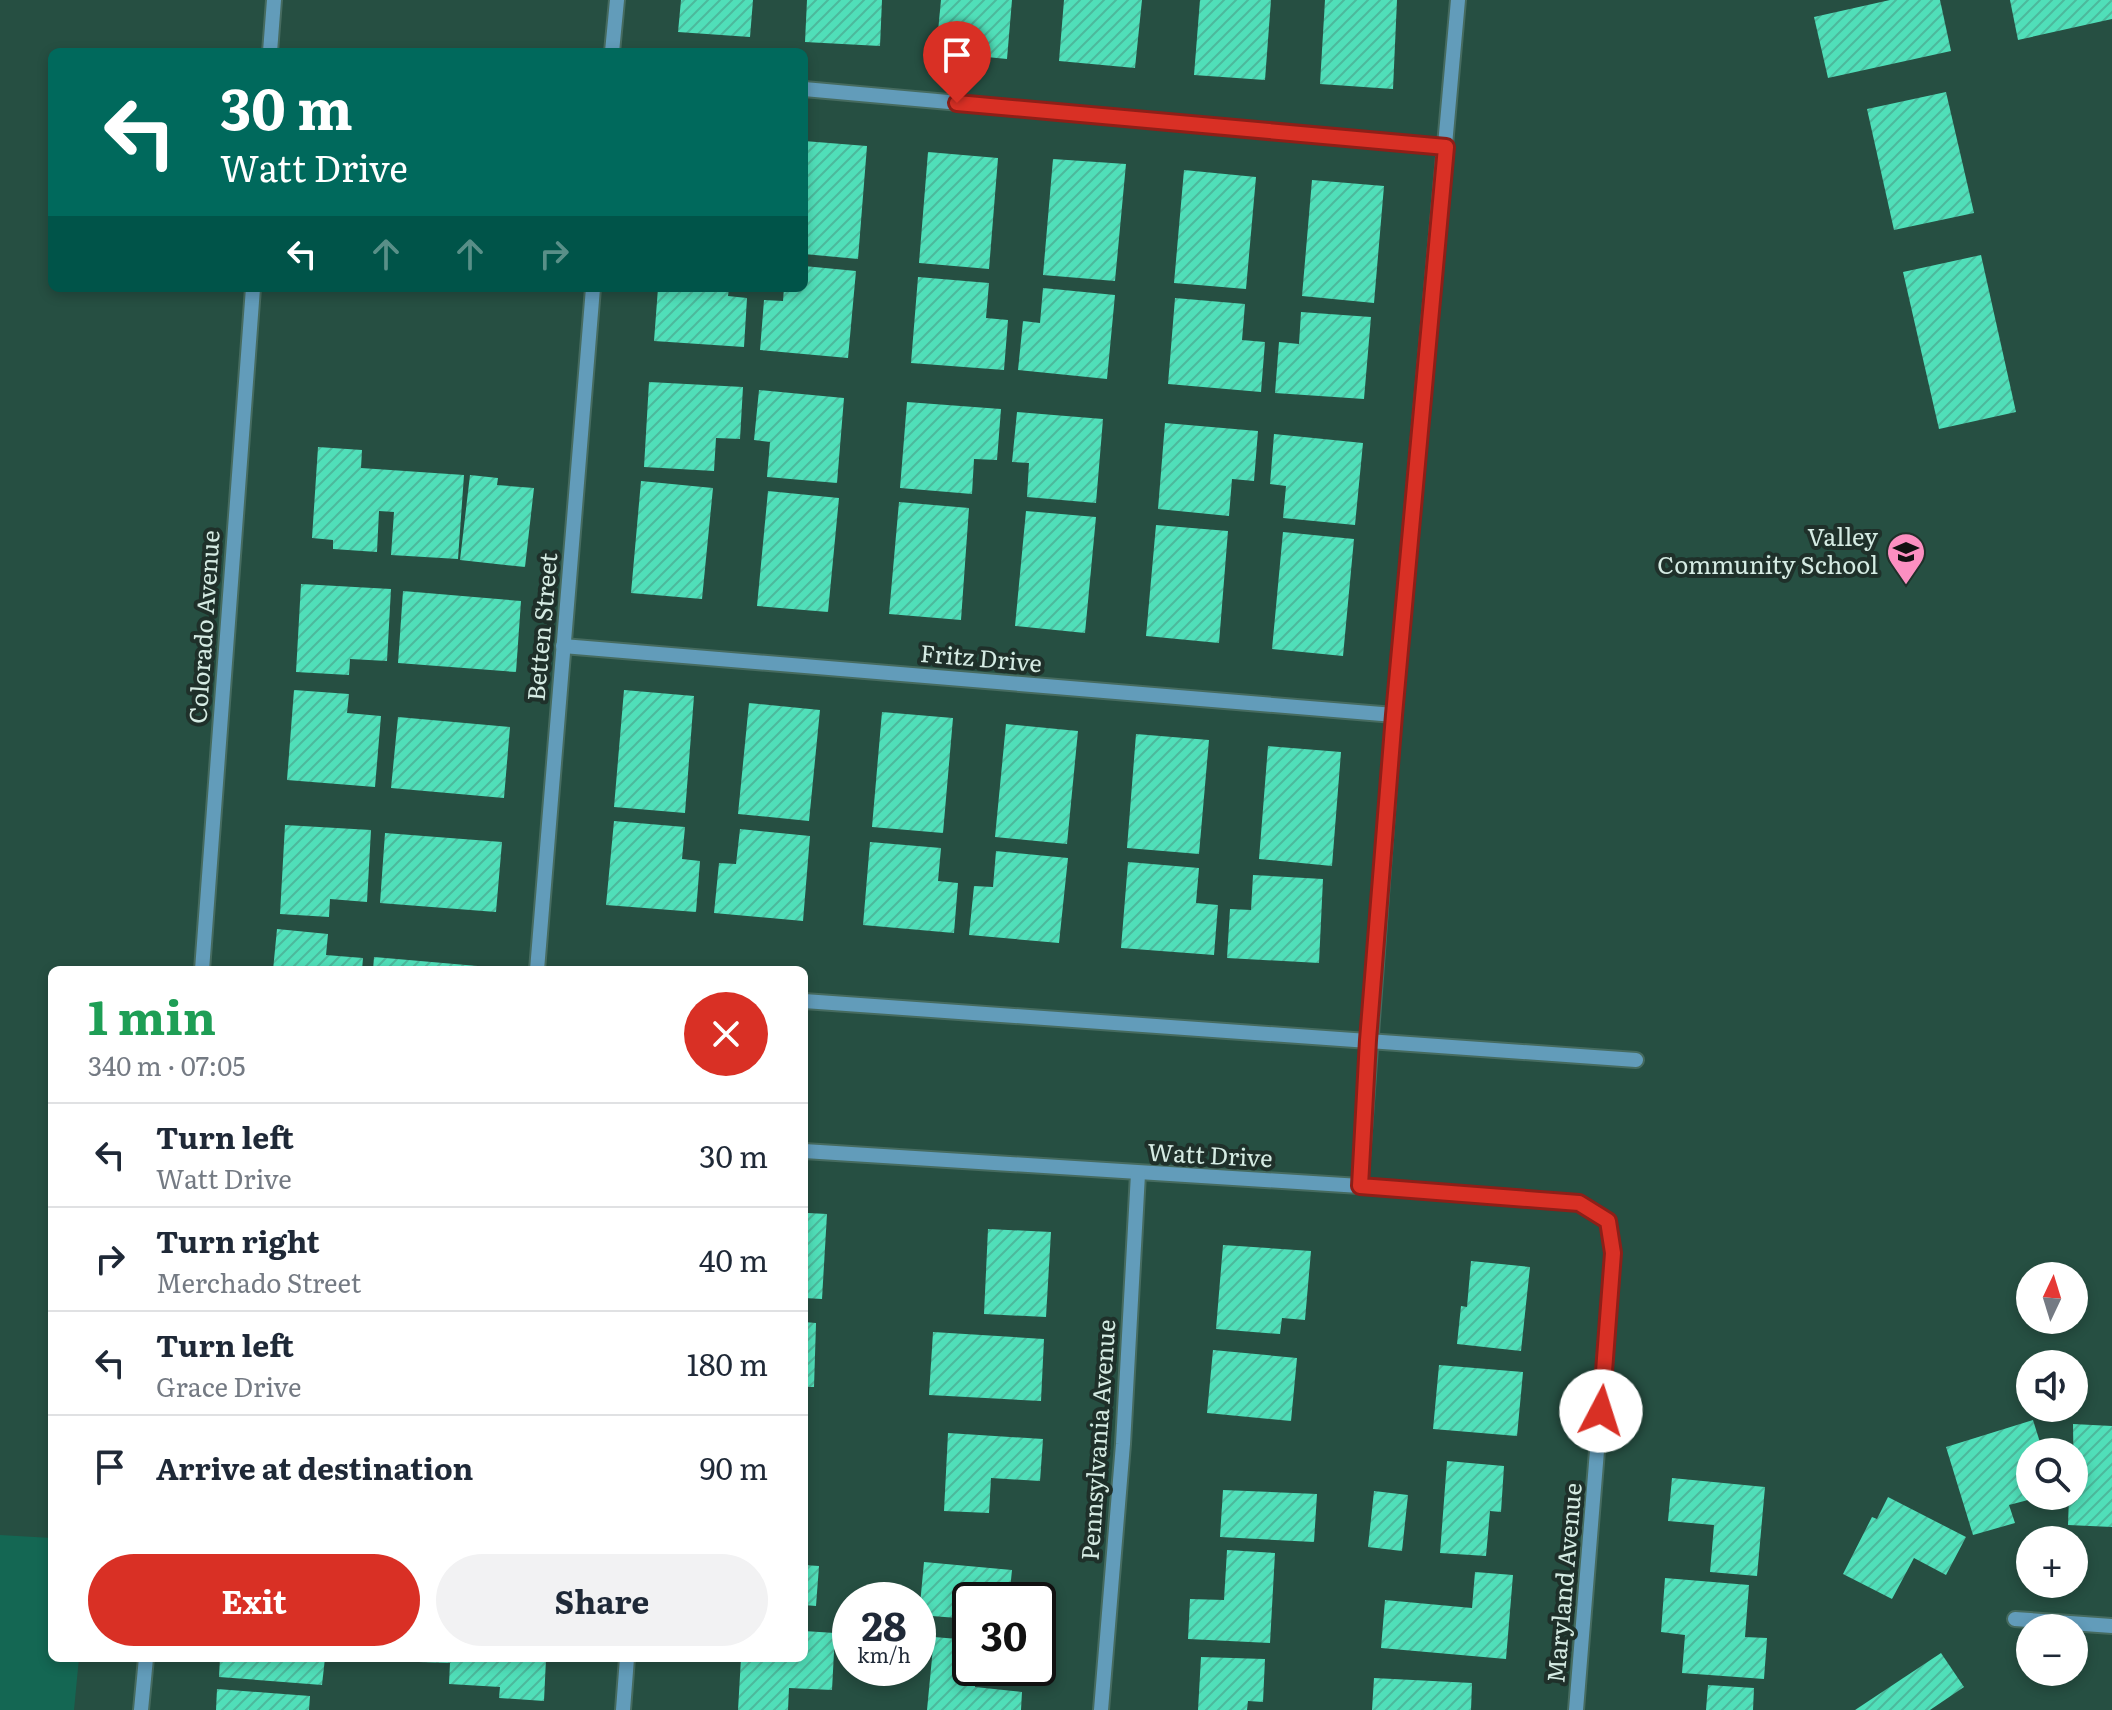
<!DOCTYPE html>
<html lang="en">
<head>
<meta charset="utf-8">
<style>
	body { margin:0; font-family:Literata,serif; background:#f2f2f3; color:#1f2937; height:100vh; display:flex; flex-direction:column; font-size:30px; white-space:nowrap }
	* { box-sizing:border-box; margin:0 }
	p { font-size:26px; color:#747a83 }
	.icon { flex:none; width:44px; height:44px; fill:none; stroke:currentColor; stroke-width:2; stroke-linecap:round; stroke-linejoin:round }
	.map { position:relative; flex:1; overflow:hidden }
	.sheet { position:absolute; left:48px; top:966px; width:760px; height:696px; display:flex; flex-direction:column; background:#fff; border-radius:12px; box-shadow:0 4px 12px #0003 }
	.sheet>* { flex:none }
	.hud { position:absolute; left:48px; top:48px; width:760px; height:244px; border-radius:12px; box-shadow:0 4px 12px #0003; background:#00695c; color:#fff; overflow:hidden }
	.needle { width:52px; rotate:4deg }
	.fabs { position:absolute; left:2016px; top:1262px; display:grid; gap:16px }
	.fabs a { display:grid; place-items:center; width:72px; height:72px; border-radius:50%; background:#fff; box-shadow:0 4px 12px #0003; font-size:40px }
	.speed { position:absolute; left:832px; top:1582px; display:flex; gap:16px; font-size:40px; font-weight:700; text-align:center }
	.speed>* { display:grid; place-content:center; width:104px; height:104px; border-radius:50%; background:#fff; box-shadow:0 4px 12px #0003; line-height:1 }
	.speed small { font-size:20px; font-weight:400 }
	.speed .limit { border:4px solid #111; border-radius:12px; background:#fff; color:#111 }
	.pin { position:absolute; display:grid; place-items:center; width:68px; height:68px; color:#fff; margin:-82px -34px; border-radius:50% 50% 50% 0; rotate:-45deg; box-shadow:0 0 8px #0007 }
	.pin .icon { rotate:45deg }
	.me { position:absolute; width:88px; margin:-44px; rotate:5deg; stroke-linejoin:round; filter:drop-shadow(0 0 6px #0008) }
	.turn { display:flex; align-items:center; gap:28px; height:168px; padding:0 40px; font-size:36px }
	.turn .icon { width:104px; height:104px; stroke-width:2.5 }
	.turn b { display:block; font-size:56px; line-height:68px }
	.lanes { display:flex; align-items:center; height:76px; padding:0 40px; background:#0003; justify-content:center; gap:40px; direction:ltr }
	.lanes .off { opacity:.35 }
	.round { display:grid; place-items:center; flex:none; width:84px; height:84px; border-radius:42px; background:#f2f2f3 }
	.summary { display:flex; align-items:center; justify-content:space-between; height:136px; padding:0 40px }
	h1 { font-size:48px; font-weight:700; line-height:60px; color:#1e9e55 }
	.button { display:flex; gap:16px; margin-top:auto; padding:16px 40px }
	.button a { flex:1; height:92px; border-radius:48px; background:#d93025; color:#fff; font-size:32px; font-weight:700; line-height:92px; text-align:center }
	.button a+a { background:#f2f2f3; color:#1f2937 }
	ul { padding:0; list-style:none }
	li { display:flex; align-items:center; gap:24px; height:104px; padding:0 40px; border-top:2px solid #e0e1e3 }
	li div { flex:1 }
	li b { display:block; font-size:30px }
	li em { font-style:normal }
	.map>svg:first-child { display:block }
</style>
</head>
<body>
<div class="map">
<svg width="2112" height="1710" viewBox="0 0 2112 1710">
	<defs>
		<pattern id="building-hatch" width="6" height="6" patternUnits="userSpaceOnUse" patternTransform="scale(2)"><rect width="6" height="6" fill="#50dfb9"/><path d="M-1 1l2-2M0 6l6-6M5 7l2-2" fill="none" stroke="#4cb99c"/></pattern>
	</defs>
	<rect width="100%" height="100%" fill="#264f42"/>
	<!-- pitch -->
	<polygon fill="#146753" points="0,1535 52,1538 52,1658 79,1658 74,1710 0,1710"/>
	<!-- building -->
	<g fill="url(#building-hatch)">
		<polygon points="681,0 753,0 750,37 678,32"/>
		<polygon points="807,0 882,0 880,46 805,42"/>
		<polygon points="941,0 1012,0 1007,59 936,52"/>
		<polygon points="1064,0 1142,0 1135,68 1059,61"/>
		<polygon points="1200,0 1271,0 1265,80 1194,75"/>
		<polygon points="1325,0 1397,0 1393,89 1320,84"/>
		<polygon points="1890,0 1940,0 1951,51 1828,78 1814,17"/>
		<polygon points="2010,0 2112,0 2112,19 2018,40"/>
		<polygon points="1946,92 1974,213 1894,230 1867,109"/>
		<polygon points="804,141 867,146 858,259 804,254"/>
		<polygon points="928,152 998,158 989,269 919,263"/>
		<polygon points="1053,159 1126,164 1115,281 1043,275"/>
		<polygon points="1184,170 1256,177 1246,289 1174,283"/>
		<polygon points="1312,180 1384,186 1374,303 1302,296"/>
		<polygon points="1981,255 2016,412 1939,429 1903,272"/>
		<polygon points="804,266 856,271 848,358 760,350 764,300 783,301 784,288 804,288"/>
		<polygon points="918,277 989,283 986,318 1008,320 1004,370 911,363"/>
		<polygon points="658,288 729,288 728,296 747,298 744,347 654,341"/>
		<polygon points="1043,288 1115,295 1107,379 1018,370 1023,321 1040,323"/>
		<polygon points="1175,298 1245,304 1242,340 1265,342 1261,392 1168,384"/>
		<polygon points="1301,312 1371,317 1364,399 1275,393 1279,342 1299,344"/>
		<polygon points="649,382 743,387 740,439 716,438 714,471 644,467"/>
		<polygon points="759,390 844,398 837,483 767,477 770,442 754,440"/>
		<polygon points="907,402 1001,409 997,460 974,459 972,494 900,488"/>
		<polygon points="1017,412 1103,419 1096,503 1027,497 1029,463 1012,462"/>
		<polygon points="1165,423 1258,431 1254,481 1232,479 1229,516 1158,509"/>
		<polygon points="1274,434 1363,443 1355,525 1283,518 1286,486 1270,484"/>
		<polygon points="318,447 362,450 361,468 464,475 458,559 391,555 394,512 379,511 377,552 333,549 333,540 312,538"/>
		<polygon points="470,475 498,478 497,485 534,488 525,567 460,560"/>
		<polygon points="641,481 713,488 702,599 631,593"/>
		<polygon points="768,491 839,498 828,612 757,606"/>
		<polygon points="899,502 969,508 961,620 889,614"/>
		<polygon points="1026,511 1096,517 1085,633 1015,626"/>
		<polygon points="1156,525 1228,531 1219,643 1146,636"/>
		<polygon points="1283,532 1354,539 1343,656 1272,649"/>
		<polygon points="301,584 391,589 387,661 350,659 349,675 296,672"/>
		<polygon points="403,591 521,601 516,672 398,663"/>
		<polygon points="294,690 349,694 347,713 381,716 375,787 287,780"/>
		<polygon points="624,690 694,696 685,813 614,807"/>
		<polygon points="749,703 820,710 809,821 738,814"/>
		<polygon points="882,712 953,718 943,833 872,827"/>
		<polygon points="398,717 510,727 504,798 391,788"/>
		<polygon points="1006,724 1078,731 1067,844 995,837"/>
		<polygon points="1136,734 1209,740 1199,854 1127,848"/>
		<polygon points="1268,746 1341,752 1332,866 1259,859"/>
		<polygon points="614,821 685,827 682,859 700,861 696,912 606,905"/>
		<polygon points="285,825 371,830 367,902 330,899 329,917 280,914"/>
		<polygon points="740,829 810,836 803,921 714,913 719,863 736,864"/>
		<polygon points="385,833 502,842 496,912 380,903"/>
		<polygon points="870,842 941,848 938,881 958,883 954,933 863,925"/>
		<polygon points="996,851 1068,858 1059,943 969,935 974,886 993,887"/>
		<polygon points="1128,862 1199,868 1196,903 1218,905 1214,955 1121,948"/>
		<polygon points="1253,875 1323,879 1319,963 1227,958 1230,909 1251,910"/>
		<polygon points="277,929 328,934 326,955 363,958 362,970 273,970"/>
		<polygon points="374,957 489,967 489,970 373,970"/>
		<polygon points="808,1213 827,1214 822,1299 804,1298 804,1214"/>
		<polygon points="988,1229 1051,1232 1046,1317 984,1314"/>
		<polygon points="1223,1245 1311,1251 1305,1320 1282,1318 1280,1334 1216,1329"/>
		<polygon points="1471,1261 1530,1267 1521,1351 1457,1344 1461,1306 1467,1307"/>
		<polygon points="804,1322 816,1323 814,1387 804,1387"/>
		<polygon points="933,1332 1044,1339 1041,1401 929,1395"/>
		<polygon points="1213,1350 1297,1358 1291,1421 1207,1413"/>
		<polygon points="1439,1365 1523,1372 1517,1436 1433,1429"/>
		<polygon points="2033,1420 2043,1452 2030,1452 2030,1472 2021,1475 2028,1500 2009,1505 2015,1523 1973,1535 1946,1447"/>
		<polygon points="2073,1424 2112,1426 2112,1527 2068,1525 2069,1496 2074,1496"/>
		<polygon points="948,1433 1043,1439 1040,1481 991,1478 989,1513 944,1511"/>
		<polygon points="1447,1461 1504,1466 1501,1512 1490,1511 1486,1556 1440,1553"/>
		<polygon points="1672,1478 1765,1487 1757,1576 1710,1572 1714,1525 1668,1521"/>
		<polygon points="1223,1490 1317,1494 1314,1542 1220,1537"/>
		<polygon points="1374,1491 1408,1495 1402,1551 1368,1547"/>
		<polygon points="1888,1497 1966,1537 1946,1575 1914,1558 1892,1599 1843,1574 1872,1517 1877,1519"/>
		<polygon points="1227,1550 1275,1553 1270,1643 1188,1639 1190,1599 1224,1600"/>
		<polygon points="924,1562 1012,1570 1009,1600 970,1600 970,1619 919,1615"/>
		<polygon points="804,1565 819,1566 816,1606 804,1605"/>
		<polygon points="1475,1572 1513,1575 1506,1659 1381,1648 1385,1600 1472,1608"/>
		<polygon points="1665,1578 1749,1585 1745,1637 1767,1638 1764,1679 1682,1673 1685,1635 1661,1632"/>
		<polygon points="804,1631 835,1633 832,1690 789,1688 788,1710 738,1710 741,1658 804,1658"/>
		<polygon points="934,1637 970,1640 970,1668 976,1668 975,1687 1022,1692 1021,1710 927,1710"/>
		<polygon points="1941,1653 1964,1687 1930,1710 1855,1710"/>
		<polygon points="1201,1657 1265,1659 1263,1702 1248,1701 1247,1710 1198,1710"/>
		<polygon points="220,1658 325,1658 322,1685 219,1677"/>
		<polygon points="420,1658 546,1659 544,1701 499,1698 500,1687 449,1684 450,1663 419,1662"/>
		<polygon points="1374,1678 1472,1683 1471,1710 1372,1710"/>
		<polygon points="1708,1685 1754,1688 1753,1710 1706,1710"/>
		<polygon points="217,1689 310,1696 309,1710 216,1710"/>
	</g>
	<g fill="none" stroke-linecap="round" stroke-linejoin="round">
		<defs>
			<g id="minor">
				<polyline points="270,52 274,0"/>
				<polyline points="612,52 617,0"/>
				<polyline points="804,89 1446,147"/>
				<polyline points="563,646 1394,715"/>
				<polyline points="202,970 253,288"/>
				<polyline points="537,970 593,288"/>
				<polyline points="804,1001 1636,1060"/>
				<polyline points="804,1151 1360,1186 1579,1203 1608,1221 1613,1253 1576,1710"/>
				<polyline points="1360,1186 1394,715 1458,0"/>
				<polyline points="2015,1619 2112,1626"/>
				<polyline points="141,1710 146,1658"/>
				<polyline points="623,1710 627,1658"/>
				<polyline points="1101,1710 1123,1444 1138,1174"/>
			</g>
		</defs>
		<!-- minor casing -->
		<use href="#minor" stroke="#466b5f" stroke-width="18"/>
		<!-- minor -->
		<use href="#minor" stroke="#629cba" stroke-width="14"/>
	</g>
	<g fill="none" stroke-linecap="round" stroke-linejoin="round">
		<defs>
			<polyline id="route" points="957,103 1446,147 1394,715 1368,1040 1360,1186 1579,1203 1608,1221 1613,1253 1601,1411"/>
		</defs>
		<!-- route casing -->
		<use href="#route" stroke="#8d1f18" stroke-width="20"/>
		<!-- route -->
		<use href="#route" stroke="#d93025" stroke-width="14"/>
	</g>
	<!-- icons -->
	<defs>
		<symbol id="school-pin" viewBox="-11 -11 22 30"><path d="M0 17L-7.5 6A9.5 9.5 0 1 1 7.5 6Z" fill="#fc8fc1" stroke="#1f302a"/><path d="M0-5L7-2L0 1L-7-2ZM-4 1L0 2.5L4 1V4Q0 6-4 4Z" fill="#111"/></symbol>
	</defs>
	<g fill-rule="evenodd">
		<use href="#school-pin" x="1884" y="530" width="44" height="60"/>
	</g>
	<g text-anchor="middle" stroke-width="8" stroke-linejoin="round" paint-order="stroke">
		<!-- poi labels -->
		<g font-size="24" fill="#d5ebe3" stroke="#1f302a" text-anchor="end">
			<text x="1878" y="546">Valley<tspan x="1878" dy="28">Community School</tspan></text>
		</g>
		<!-- street labels -->
		<g font-size="24" fill="#d5ebe3" stroke="#1f302a">
			<text transform="translate(205 627) rotate(-86)" y="8">Colorado Avenue</text>
			<text transform="translate(543 627) rotate(-85)" y="8">Betten Street</text>
			<text transform="translate(981 659) rotate(5)" y="8">Fritz Drive</text>
			<text transform="translate(1210 1156) rotate(3)" y="8">Watt Drive</text>
			<text transform="translate(1099 1440) rotate(-86)" y="8">Pennsylvania Avenue</text>
			<text transform="translate(1565 1583) rotate(-85)" y="8">Maryland Avenue</text>
		</g>
	</g>
</svg>
<div class="fabs">
<a><svg class="needle" viewBox="-14 -14 28 28"><path d="M0-13l5 13h-10z" fill="#e53935"/><path d="M0 13l5-13h-10z" fill="#747a83"/></svg></a>
<a><svg class="icon" aria-label="sound" viewBox="0 0 24 24"><path d="M4 9h4l5-4v14l-5-4H4zM17 9q2 3 0 6"/></svg></a>
<a><svg class="icon" aria-label="search" viewBox="0 0 24 24"><circle cx="10" cy="10" r="6"/><path d="M15 15l6 6"/></svg></a>
<a>+</a>
<a>−</a>
</div>
<div class="speed"><div>28<small>km/h</small></div><div class="limit">30</div></div>
<div class="pin" style="left:957px;top:103px;background:#d93025"><svg class="icon" aria-label="arrive" viewBox="0 0 24 24"><path d="M6 21V4h12l-3 4 3 4H6"/></svg></div>
<svg class="me" style="left:1601px;top:1411px" viewBox="-20 -20 40 40"><circle r="19" fill="#fff"/><path d="M0-13L10 11 0 6-10 11z" fill="#d93025"/></svg>
<div class="hud">
<div class="turn"><svg class="icon" aria-label="left" viewBox="0 0 24 24"><path d="M17 20v-9H6M10 6l-5 5 5 5"/></svg><div><b>30 m</b>Watt Drive</div></div>
<div class="lanes"><svg class="icon" aria-label="left" viewBox="0 0 24 24"><path d="M17 20v-9H6M10 6l-5 5 5 5"/></svg><svg class="icon off" aria-label="ahead" viewBox="0 0 24 24"><path d="M12 20V5M6 11l6-6 6 6"/></svg><svg class="icon off" aria-label="ahead" viewBox="0 0 24 24"><path d="M12 20V5M6 11l6-6 6 6"/></svg><svg class="icon off" aria-label="right" viewBox="0 0 24 24"><path d="M7 20v-9h11M14 6l5 5-5 5"/></svg></div>
</div>
<section class="sheet">
<div class="summary"><div><h1>1 min</h1><p>340 m · 07:05</p></div><a class="round" style="background:#d93025;color:#fff"><svg class="icon" aria-label="close" viewBox="0 0 24 24"><path d="M6 6l12 12M18 6L6 18"/></svg></a></div>
<ul>
<li><svg class="icon" aria-label="left" viewBox="0 0 24 24"><path d="M17 20v-9H6M10 6l-5 5 5 5"/></svg><div><b>Turn left</b><p>Watt Drive</p></div><em>30 m</em></li>
<li><svg class="icon" aria-label="right" viewBox="0 0 24 24"><path d="M7 20v-9h11M14 6l5 5-5 5"/></svg><div><b>Turn right</b><p>Merchado Street</p></div><em>40 m</em></li>
<li><svg class="icon" aria-label="left" viewBox="0 0 24 24"><path d="M17 20v-9H6M10 6l-5 5 5 5"/></svg><div><b>Turn left</b><p>Grace Drive</p></div><em>180 m</em></li>
<li><svg class="icon" aria-label="arrive" viewBox="0 0 24 24"><path d="M6 21V4h12l-3 4 3 4H6"/></svg><div><b>Arrive at destination</b></div><em>90 m</em></li>
</ul>
<div class="button"><a>Exit</a><a>Share</a></div>
</section>
</div>
</body>
</html>
